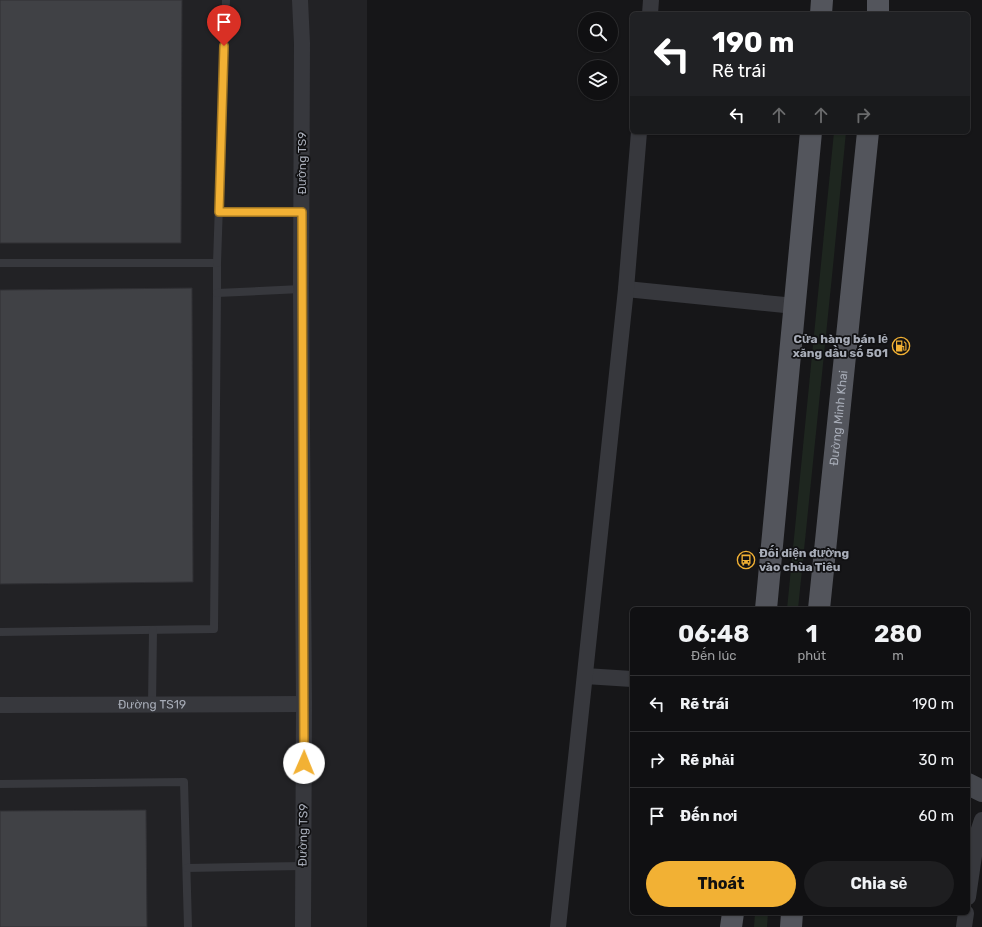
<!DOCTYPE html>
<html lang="vi">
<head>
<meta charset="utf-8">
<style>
	body { margin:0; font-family:Rubik,sans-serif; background:#1e1e20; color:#f1f3f6; height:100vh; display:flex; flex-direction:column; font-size:15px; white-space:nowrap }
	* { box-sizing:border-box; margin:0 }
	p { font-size:13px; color:#9c9d9f }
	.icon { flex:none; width:22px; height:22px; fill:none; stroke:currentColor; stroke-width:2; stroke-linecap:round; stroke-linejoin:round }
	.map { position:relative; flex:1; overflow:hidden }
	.details { position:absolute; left:630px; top:607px; width:340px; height:308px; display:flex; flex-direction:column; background:#101012; border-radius:6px; box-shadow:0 1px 3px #0004,0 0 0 1px #303032 }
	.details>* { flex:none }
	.top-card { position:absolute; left:630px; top:12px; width:340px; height:122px; border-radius:6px; box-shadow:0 1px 3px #0004,0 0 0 1px #303032; background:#202124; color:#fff; overflow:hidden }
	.fabs { position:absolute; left:578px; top:12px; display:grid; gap:8px }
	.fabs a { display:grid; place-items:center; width:40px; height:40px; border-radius:50%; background:#101012; box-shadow:0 1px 3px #0004,0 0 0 1px #303032; font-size:20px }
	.pin { position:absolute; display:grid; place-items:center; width:34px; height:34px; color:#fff; margin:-41px -17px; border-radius:50% 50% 50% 0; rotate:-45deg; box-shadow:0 0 4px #0007 }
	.pin .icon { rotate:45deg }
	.me { position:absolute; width:44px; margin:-22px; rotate:1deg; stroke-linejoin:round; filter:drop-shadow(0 0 3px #0008) }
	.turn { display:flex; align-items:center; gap:14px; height:84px; padding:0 16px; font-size:18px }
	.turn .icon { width:52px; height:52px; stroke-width:2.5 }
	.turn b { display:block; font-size:28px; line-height:34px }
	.lanes { display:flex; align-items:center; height:38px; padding:0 16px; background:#0003; justify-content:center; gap:20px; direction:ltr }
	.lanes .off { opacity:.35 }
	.eta { display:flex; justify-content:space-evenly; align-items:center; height:68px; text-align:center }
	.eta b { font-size:24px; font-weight:700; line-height:28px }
	.action { display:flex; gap:8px; margin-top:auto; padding:8px 16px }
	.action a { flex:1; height:46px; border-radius:24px; background:#f2b134; color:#111; font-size:16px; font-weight:700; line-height:46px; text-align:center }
	.action a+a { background:#1e1e20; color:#f1f3f6 }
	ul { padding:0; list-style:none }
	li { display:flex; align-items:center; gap:12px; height:56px; padding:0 16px; border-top:1px solid #303032 }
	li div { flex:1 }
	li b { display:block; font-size:15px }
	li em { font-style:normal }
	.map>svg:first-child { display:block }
</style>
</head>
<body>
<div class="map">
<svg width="982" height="927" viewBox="0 0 982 927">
	<rect width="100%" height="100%" fill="#161618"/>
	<!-- built -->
	<rect fill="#222225" x="0" y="0" width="367" height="927"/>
	<!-- green -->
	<g fill="#1e261f">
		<polygon points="834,132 846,132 833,266 798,609 787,609"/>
		<polygon points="755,913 768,913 767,927 754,927"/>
	</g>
	<!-- building -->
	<g fill="#404145" stroke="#303034">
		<polygon points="0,0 182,0 181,243 0,243"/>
		<polygon points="192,288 193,582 0,584 0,290"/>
		<polygon points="146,810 147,927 0,927 0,811"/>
	</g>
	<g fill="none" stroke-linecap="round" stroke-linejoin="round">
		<!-- service -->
		<g stroke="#37383d" stroke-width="8">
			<polyline points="219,212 302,213"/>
			<polyline points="0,263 217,263 217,293 214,629 0,632"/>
			<polyline points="217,263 226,0"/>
			<polyline points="217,293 301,289"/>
			<polyline points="152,705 153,630"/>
			<polyline points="0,784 184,782 188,927"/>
			<polyline points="187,868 303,866"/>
		</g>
		<!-- minor -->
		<g stroke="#37383d" stroke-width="16">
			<polyline points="300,0 302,43 301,289 304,704 303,927"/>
			<polyline points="650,14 651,0"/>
			<polyline points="626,289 795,306"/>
			<polyline points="585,676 632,679"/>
			<path id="s1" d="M0,705L304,704"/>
			<polyline points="968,897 977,835 982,820"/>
			<polyline points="558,927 626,289 639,132"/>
			<polyline points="964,927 966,913"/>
		</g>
		<!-- secondary -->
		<polyline stroke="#45474d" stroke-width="22" points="968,784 982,791"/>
		<!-- primary -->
		<g stroke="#53555c" stroke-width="22">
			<polyline points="821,14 822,0"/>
			<polyline points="878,14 878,0"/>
			<polyline points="766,609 811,132"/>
			<path id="s2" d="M819,609L868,132"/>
			<polyline points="731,927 733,913"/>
			<polyline points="791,927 792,913"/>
		</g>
	</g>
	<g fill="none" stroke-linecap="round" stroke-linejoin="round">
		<defs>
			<polyline id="route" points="224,46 219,212 302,212 304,763"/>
		</defs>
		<!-- route casing -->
		<use href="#route" stroke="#9d7322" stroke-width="10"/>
		<!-- route -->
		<use href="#route" stroke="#f2b134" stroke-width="7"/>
	</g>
	<!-- icons -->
	<defs>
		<symbol id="fuel-ring" viewBox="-11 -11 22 22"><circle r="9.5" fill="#111113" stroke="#f2b134" stroke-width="1.5"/><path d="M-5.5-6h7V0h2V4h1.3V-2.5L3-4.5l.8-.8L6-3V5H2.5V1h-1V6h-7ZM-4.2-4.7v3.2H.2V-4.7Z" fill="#f2b134"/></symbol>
		<symbol id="bus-ring" viewBox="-11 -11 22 22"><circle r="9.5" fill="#111113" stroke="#f2b134" stroke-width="1.5"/><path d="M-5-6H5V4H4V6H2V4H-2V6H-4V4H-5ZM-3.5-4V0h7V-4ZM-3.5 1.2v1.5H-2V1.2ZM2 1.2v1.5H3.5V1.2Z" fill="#f2b134"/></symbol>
	</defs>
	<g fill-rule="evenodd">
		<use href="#fuel-ring" x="891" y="336" width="20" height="20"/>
		<use href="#bus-ring" x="736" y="550" width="20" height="20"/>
	</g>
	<g text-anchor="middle" stroke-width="3.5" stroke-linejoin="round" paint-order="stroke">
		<!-- street labels -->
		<g font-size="12" fill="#a8adb8" stroke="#111113">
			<text transform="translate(302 163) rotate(-90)" y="4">Đường TS9</text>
			<text dy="4" stroke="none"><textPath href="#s2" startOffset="192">Đường Minh Khai</textPath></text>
			<text dy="4" stroke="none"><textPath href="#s1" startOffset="152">Đường TS19</textPath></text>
			<text transform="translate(303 835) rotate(-89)" y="4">Đường TS9</text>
		</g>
		<!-- poi labels -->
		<g font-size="12" font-weight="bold" fill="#a8adb8" stroke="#111113" text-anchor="end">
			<text x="888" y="343">Cửa hàng bán lẻ<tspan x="888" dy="14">xăng dầu số 501</tspan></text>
			<text x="759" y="557" text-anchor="start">Đối diện đường<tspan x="759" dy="14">vào chùa Tiêu</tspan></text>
		</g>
	</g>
</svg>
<div class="fabs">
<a><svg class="icon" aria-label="search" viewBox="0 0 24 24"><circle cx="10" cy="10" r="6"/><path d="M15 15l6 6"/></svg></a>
<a><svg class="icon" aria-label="layers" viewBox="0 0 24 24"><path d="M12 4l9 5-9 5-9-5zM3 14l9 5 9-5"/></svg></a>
</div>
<div class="pin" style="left:224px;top:46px;background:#d93025"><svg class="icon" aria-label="arrive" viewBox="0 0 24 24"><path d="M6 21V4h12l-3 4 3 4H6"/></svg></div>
<svg class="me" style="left:304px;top:763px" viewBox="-20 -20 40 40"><circle r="19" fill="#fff"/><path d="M0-13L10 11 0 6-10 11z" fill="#f2b134"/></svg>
<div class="top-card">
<div class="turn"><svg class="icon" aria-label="left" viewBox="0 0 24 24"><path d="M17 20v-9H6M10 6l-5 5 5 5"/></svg><div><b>190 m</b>Rẽ trái</div></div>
<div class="lanes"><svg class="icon" aria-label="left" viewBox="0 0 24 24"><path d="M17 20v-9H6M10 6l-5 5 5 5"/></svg><svg class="icon off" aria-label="ahead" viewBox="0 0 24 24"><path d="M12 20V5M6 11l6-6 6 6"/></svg><svg class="icon off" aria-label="ahead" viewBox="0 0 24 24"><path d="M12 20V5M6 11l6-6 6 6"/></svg><svg class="icon off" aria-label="right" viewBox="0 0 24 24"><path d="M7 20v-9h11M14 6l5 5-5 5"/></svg></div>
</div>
<section class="details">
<div class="eta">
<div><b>06:48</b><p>Đến lúc</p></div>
<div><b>1</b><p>phút</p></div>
<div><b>280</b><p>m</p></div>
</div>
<ul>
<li><svg class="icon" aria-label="left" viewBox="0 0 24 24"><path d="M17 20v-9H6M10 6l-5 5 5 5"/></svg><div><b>Rẽ trái</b></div><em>190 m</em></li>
<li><svg class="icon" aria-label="right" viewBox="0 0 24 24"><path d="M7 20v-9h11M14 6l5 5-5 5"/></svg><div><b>Rẽ phải</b></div><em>30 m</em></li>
<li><svg class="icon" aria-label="arrive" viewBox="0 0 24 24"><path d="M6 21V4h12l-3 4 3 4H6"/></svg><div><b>Đến nơi</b></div><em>60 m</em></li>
</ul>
<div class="action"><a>Thoát</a><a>Chia sẻ</a></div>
</section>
</div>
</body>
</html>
